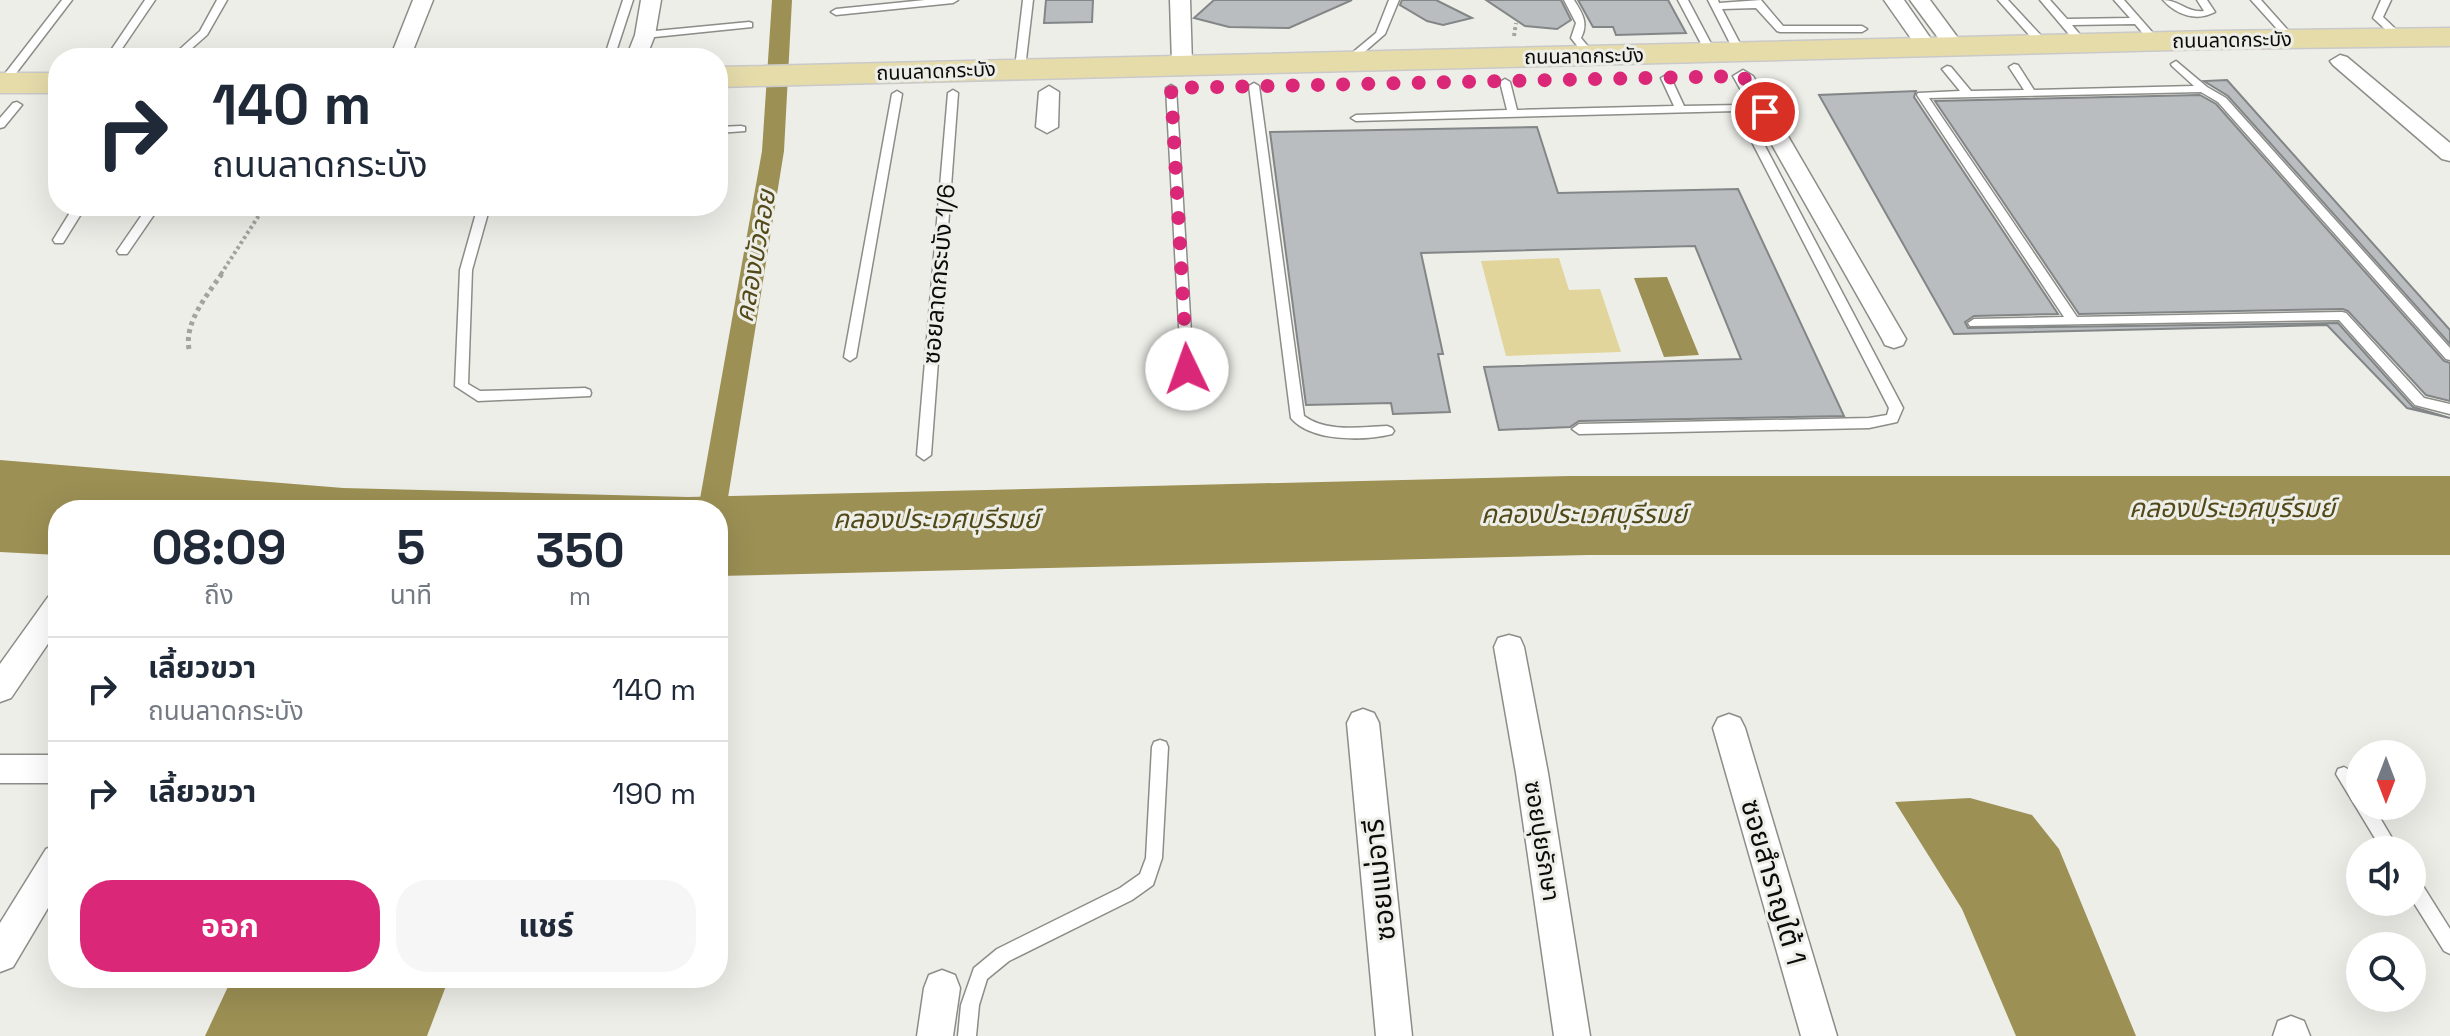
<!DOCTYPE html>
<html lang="th">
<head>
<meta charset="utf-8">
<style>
	body { margin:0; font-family:"Space Grotesk","Noto Sans Thai",sans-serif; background:#f6f6f7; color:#1f2937; height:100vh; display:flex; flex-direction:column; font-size:30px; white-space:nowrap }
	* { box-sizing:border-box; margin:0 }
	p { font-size:26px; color:#747a83 }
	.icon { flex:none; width:44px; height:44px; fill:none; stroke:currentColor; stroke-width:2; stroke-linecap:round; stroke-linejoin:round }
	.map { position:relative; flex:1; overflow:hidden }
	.drawer { position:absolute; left:48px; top:500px; width:680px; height:488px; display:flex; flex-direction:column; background:#fff; border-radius:32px; box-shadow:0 8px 32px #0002 }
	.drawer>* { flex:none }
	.banner { position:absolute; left:48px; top:48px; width:680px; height:168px; border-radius:32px; box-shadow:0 8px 32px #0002; background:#fff; color:#1f2937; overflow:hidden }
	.needle { width:52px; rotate:180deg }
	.fabs { position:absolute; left:2346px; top:740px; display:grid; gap:16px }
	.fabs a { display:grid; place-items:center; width:80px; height:80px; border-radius:50%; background:#fff; box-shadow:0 8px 32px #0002; font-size:40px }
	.pin { position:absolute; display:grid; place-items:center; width:68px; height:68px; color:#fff; margin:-34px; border:4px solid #fff; border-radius:50%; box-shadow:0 2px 8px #0007 }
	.me { position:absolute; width:88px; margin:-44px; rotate:357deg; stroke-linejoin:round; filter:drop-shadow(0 0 6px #0008) }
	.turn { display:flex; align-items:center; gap:28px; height:168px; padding:0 32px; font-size:36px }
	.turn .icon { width:104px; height:104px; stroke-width:2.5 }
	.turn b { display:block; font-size:56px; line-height:68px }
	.eta { display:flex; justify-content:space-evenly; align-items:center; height:136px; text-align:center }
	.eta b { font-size:48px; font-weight:700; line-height:56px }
	.button { display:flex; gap:16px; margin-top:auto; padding:16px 32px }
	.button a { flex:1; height:92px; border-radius:32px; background:#db2777; color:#fff; font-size:32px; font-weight:700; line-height:92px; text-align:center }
	.button a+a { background:#f6f6f7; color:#1f2937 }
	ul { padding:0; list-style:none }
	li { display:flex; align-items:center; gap:24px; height:104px; padding:0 32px; border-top:2px solid #e0e1e3 }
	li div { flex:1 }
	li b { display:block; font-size:30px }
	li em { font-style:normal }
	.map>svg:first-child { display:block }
</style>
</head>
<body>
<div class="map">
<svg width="2450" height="1036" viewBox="0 0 2450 1036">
	<rect width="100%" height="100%" fill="#eeeee9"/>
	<!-- green -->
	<polygon fill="#e1d59b" points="1559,258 1569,290 1600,289 1621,352 1506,356 1481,261"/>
	<!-- water -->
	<g fill="#9c9054">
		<polygon points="1667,277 1699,355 1664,357 1634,278"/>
		<polygon points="0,460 343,488 688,497 1569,476 2450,476 2450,555 1588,555 718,576 718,510 58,510 58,555 0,552"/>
		<polygon points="1970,798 2032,815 2059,849 2136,1036 2016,1036 1962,909 1895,802"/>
		<polygon points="232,978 449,978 427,1036 205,1036"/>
	</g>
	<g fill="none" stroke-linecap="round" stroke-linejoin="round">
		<!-- canal -->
		<polygon fill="#9c9054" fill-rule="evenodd" points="772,0 792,0 784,151 726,510 718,519 718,510 698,510 762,151"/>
	</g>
	<!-- building -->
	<g fill="#b9bdbf" stroke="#828687" stroke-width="2">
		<polygon points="1046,0 1093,0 1092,22 1044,23"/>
		<polygon points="1214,0 1352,0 1289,28 1229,27 1194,18"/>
		<polygon points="1402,0 1436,0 1472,18 1443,25 1427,21 1400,5"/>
		<polygon points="1486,0 1561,0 1571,20 1557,29 1525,26"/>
		<polygon points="1578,0 1668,0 1686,33 1616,35 1613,27 1593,27"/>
		<polygon points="2227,80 2450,330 2450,344 2228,96 2204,81"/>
		<polygon points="1916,91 1914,97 2058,314 1974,316 1965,322 1968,328 2338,323 2413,407 2450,418 2407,408 2327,325 1954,334 1819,95"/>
		<polygon points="2200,95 2216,104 2444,361 2450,363 2450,401 2426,395 2348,311 2343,309 2079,314 1935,101"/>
		<polygon points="1537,127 1558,193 1738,189 1844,416 1579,421 1570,427 1499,430 1484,367 1741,359 1695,246 1421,253 1443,354 1438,354 1450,412 1393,414 1391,403 1306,405 1270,132"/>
	</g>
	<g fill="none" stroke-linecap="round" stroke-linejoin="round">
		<defs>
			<g id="lane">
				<polygon points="62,0 72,0 7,85 0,85 0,80"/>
				<polygon points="145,0 155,0 119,53 146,55 151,58 108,58 107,56"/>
				<polygon points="217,0 227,0 207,35 181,58 170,58 200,31"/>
				<polygon points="623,0 633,0 614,58 604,58"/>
				<polygon points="925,0 958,0 953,3 836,15 831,12 836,9"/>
				<polygon points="1023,0 1033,0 1025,68 1020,71 1015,68"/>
				<polygon points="1389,0 1399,0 1385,34 1362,54 1363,62 1355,62 1352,53 1376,33"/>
				<path d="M1564,0H1574C1582,13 1589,23 1581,38L1596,56L1595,58H1587L1571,38L1576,23Z"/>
				<polygon points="1678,0 1688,0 1716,53 1715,55 1706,53"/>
				<polygon points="1708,0 1718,0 1719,3 1761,0 1783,26 1862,26 1867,29 1862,32 1780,32 1777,31 1756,8 1722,9 1745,53 1740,56 1735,53"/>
				<polygon points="1998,0 2008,0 2047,42 2047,46 2039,46"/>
				<polygon points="2040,0 2050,0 2067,19 2130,18 2114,0 2124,0 2160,41 2151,43 2135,24 2072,25 2087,43 2078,45"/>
				<path d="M2163,0C2179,0 2187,13 2204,11L2197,0H2207L2215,12C2196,22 2177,15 2163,0Z"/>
				<polygon points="2251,0 2261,0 2294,37 2294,41 2288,41"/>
				<polygon points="2381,0 2391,0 2383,17 2403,36 2403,40 2397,40 2373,18"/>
				<polygon points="749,22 752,23 752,27 645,38 640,35 645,32"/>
				<polygon points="2176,61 2207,87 2226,98 2450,348 2450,360 2446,359 2218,102 2201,92 1929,98 2077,317 2342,312 2346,313 2424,398 2450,404 2450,414 2415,405 2339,320 1970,326 1968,323 1974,319 2064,317 1917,95 1918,93 1960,91 1942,69 1947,66 1951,67 1971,91 2024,90 2009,67 2014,64 2018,65 2034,90 2194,86 2172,66 2171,64"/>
				<polygon points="1666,75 1671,78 1684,106 1740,105 1745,108 1903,408 1897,422 1869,428 1579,434 1572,429 1579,424 1869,418 1887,415 1889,408 1736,111 1356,121 1351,118 1356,115 1507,110 1500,82 1505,79 1510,82 1517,110 1674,106 1661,78"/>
				<path d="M1254,83L1259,86L1304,416C1328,433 1360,427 1387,426L1392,428L1394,431L1392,434C1364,441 1311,442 1291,418L1249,86Z"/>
				<polygon points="1171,85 1176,88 1195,398 1189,403 1183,398 1166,88"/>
				<polygon points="953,90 958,93 931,455 924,460 917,455 948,93"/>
				<polygon points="897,91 902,94 856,357 850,361 844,357 892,94"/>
				<polygon points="17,102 22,105 4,127 0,128 0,118 13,103"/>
				<polygon points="741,126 745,127 745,131 718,133 718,127"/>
				<polygon points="74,206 86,206 63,243 55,243 53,240"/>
				<polygon points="148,206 160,206 127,254 119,254 117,251"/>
				<polygon points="478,206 490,206 472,270 468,384 480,391 585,388 590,390 591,393 590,396 478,401 455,386 460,270"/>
				<polygon points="1160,740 1166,742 1168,747 1162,858 1153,885 1132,900 1009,961 987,979 979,1005 976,1036 958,1036 961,1005 974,968 997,949 1120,888 1140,874 1146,858 1152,747 1154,742"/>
				<path d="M2344,767C2360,774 2360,791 2360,806H2373L2399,850H2382L2336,774L2338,769Z"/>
				<polygon points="2412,876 2418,878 2450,929 2450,954 2444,951 2412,900"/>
			</g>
			<g id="street">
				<polygon points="413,0 433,0 410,58 390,58"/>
				<polygon points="641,0 661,0 655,35 646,58 626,58 635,35"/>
				<polygon points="1170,0 1190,0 1192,64 1182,70 1172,64"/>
				<polygon points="1884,0 1904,0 1936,46 1933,50 1919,50"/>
				<polygon points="1910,0 1930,0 1964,46 1961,50 1947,50"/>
				<polygon points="2340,55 2347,57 2450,143 2450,161 2442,159 2333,65 2330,61"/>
				<polygon points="1743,70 1753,76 1906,339 1903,345 1894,348 1885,345 1882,339 1733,76"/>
				<polygon points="1049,86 1059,92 1058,127 1047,133 1036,127 1039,92"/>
				<polygon points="58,593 58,629 11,698 0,702 0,664 48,597"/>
				<polygon points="1509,635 1520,638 1524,647 1548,773 1590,1036 1554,1036 1516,773 1494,647 1498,638"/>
				<polygon points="1363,709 1374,713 1379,723 1412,1036 1376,1036 1347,723 1352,713"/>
				<polygon points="1729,714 1740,718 1745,728 1837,1036 1801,1036 1713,728 1718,718"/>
				<rect x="0" y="755" width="58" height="28"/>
				<polygon points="58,844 58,891 13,967 0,972 0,923 46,849"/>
				<polygon points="942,970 955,975 960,988 953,1036 917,1036 924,988 929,975"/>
				<polygon points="2291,1016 2304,1021 2310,1036 2273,1036 2278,1021"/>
			</g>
			<g id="primary">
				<polygon points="2450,28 2450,46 2213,49 718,87 718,67 2213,31"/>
				<rect x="0" y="73" width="58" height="20"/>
			</g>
		</defs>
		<!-- lane casing -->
		<use href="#lane" stroke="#8c8c88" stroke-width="3"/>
		<!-- street casing -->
		<use href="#street" stroke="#8c8c88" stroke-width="3"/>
		<!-- primary casing -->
		<use href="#primary" stroke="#cac9c9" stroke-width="3"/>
		<!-- path-far1 -->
		<g stroke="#a3a39f" stroke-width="4" stroke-dasharray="3 3" stroke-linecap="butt">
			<polyline points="1514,36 1516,23"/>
			<polyline points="221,274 265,206"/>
		</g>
		<!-- path -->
		<path stroke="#a3a39f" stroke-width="5" stroke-dasharray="4 4" stroke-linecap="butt" d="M189,349C184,322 208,294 223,272"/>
		<!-- lane -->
		<use href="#lane" fill="#fff" fill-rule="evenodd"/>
		<!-- street -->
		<use href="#street" fill="#fff" fill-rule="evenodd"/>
		<!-- primary -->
		<use href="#primary" fill="#e6dcaa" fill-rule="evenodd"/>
	</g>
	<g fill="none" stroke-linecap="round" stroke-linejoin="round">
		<!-- route -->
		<polyline stroke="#db2777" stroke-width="14" stroke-dasharray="0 25.2" points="1187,369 1171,88 1743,76 1765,112"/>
	</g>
	<g text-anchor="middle" stroke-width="6" stroke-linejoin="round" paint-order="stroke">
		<!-- far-street labels -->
		<g font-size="20" fill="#0c0b0a" stroke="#eeeee9">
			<text transform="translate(2232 40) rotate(-1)" y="7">ถนนลาดกระบัง</text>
			<text transform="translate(1584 56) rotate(-1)" y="7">ถนนลาดกระบัง</text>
			<text transform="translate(936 71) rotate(-2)" y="7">ถนนลาดกระบัง</text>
		</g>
		<!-- street labels -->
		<g font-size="24" fill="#0c0b0a" stroke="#eeeee9">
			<text transform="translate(939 274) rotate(-85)" y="8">ซอยลาดกระบัง 1/6</text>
			<text transform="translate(1542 841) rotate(81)" y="8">ซอยปุยรักษา</text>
		</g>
		<!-- water labels -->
		<g font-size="26" font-style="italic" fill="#524919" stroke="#eeeee9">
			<text transform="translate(755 256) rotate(-80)" y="9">คลองบัวลอย</text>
			<text x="2232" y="517">คลองประเวศบุรีรมย์</text>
			<text x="1584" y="523">คลองประเวศบุรีรมย์</text>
			<text x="936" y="528">คลองประเวศบุรีรมย์</text>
		</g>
		<!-- near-street labels -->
		<g font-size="28" fill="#0c0b0a" stroke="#eeeee9">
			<text transform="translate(1379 880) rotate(-96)" y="10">ซอยแม่อารี</text>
			<text transform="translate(1774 882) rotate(74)" y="10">ซอยสำราญใต้ 1</text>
		</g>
	</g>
</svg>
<div class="fabs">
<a><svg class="needle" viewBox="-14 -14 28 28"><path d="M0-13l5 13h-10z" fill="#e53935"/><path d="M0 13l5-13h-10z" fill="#747a83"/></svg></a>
<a><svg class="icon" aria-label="sound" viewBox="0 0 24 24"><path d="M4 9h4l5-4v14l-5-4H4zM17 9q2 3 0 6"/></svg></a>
<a><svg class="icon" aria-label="search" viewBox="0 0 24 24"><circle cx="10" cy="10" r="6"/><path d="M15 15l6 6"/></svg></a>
</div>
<div class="pin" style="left:1765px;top:112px;background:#d93025"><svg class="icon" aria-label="arrive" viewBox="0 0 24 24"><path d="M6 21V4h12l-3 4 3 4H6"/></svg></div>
<svg class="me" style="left:1187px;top:369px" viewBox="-20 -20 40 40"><circle r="19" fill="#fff"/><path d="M0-13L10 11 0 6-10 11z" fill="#db2777"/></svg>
<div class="banner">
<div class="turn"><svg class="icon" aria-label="right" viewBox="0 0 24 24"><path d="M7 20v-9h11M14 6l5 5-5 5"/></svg><div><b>140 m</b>ถนนลาดกระบัง</div></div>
</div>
<section class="drawer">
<div class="eta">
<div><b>08:09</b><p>ถึง</p></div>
<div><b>5</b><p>นาที</p></div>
<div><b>350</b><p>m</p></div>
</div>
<ul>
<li><svg class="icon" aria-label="right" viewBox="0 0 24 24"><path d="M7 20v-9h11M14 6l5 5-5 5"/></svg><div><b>เลี้ยวขวา</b><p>ถนนลาดกระบัง</p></div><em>140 m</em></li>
<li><svg class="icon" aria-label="right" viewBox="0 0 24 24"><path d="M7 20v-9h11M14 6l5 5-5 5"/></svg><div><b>เลี้ยวขวา</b></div><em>190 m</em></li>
</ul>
<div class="button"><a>ออก</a><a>แชร์</a></div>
</section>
</div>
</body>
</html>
